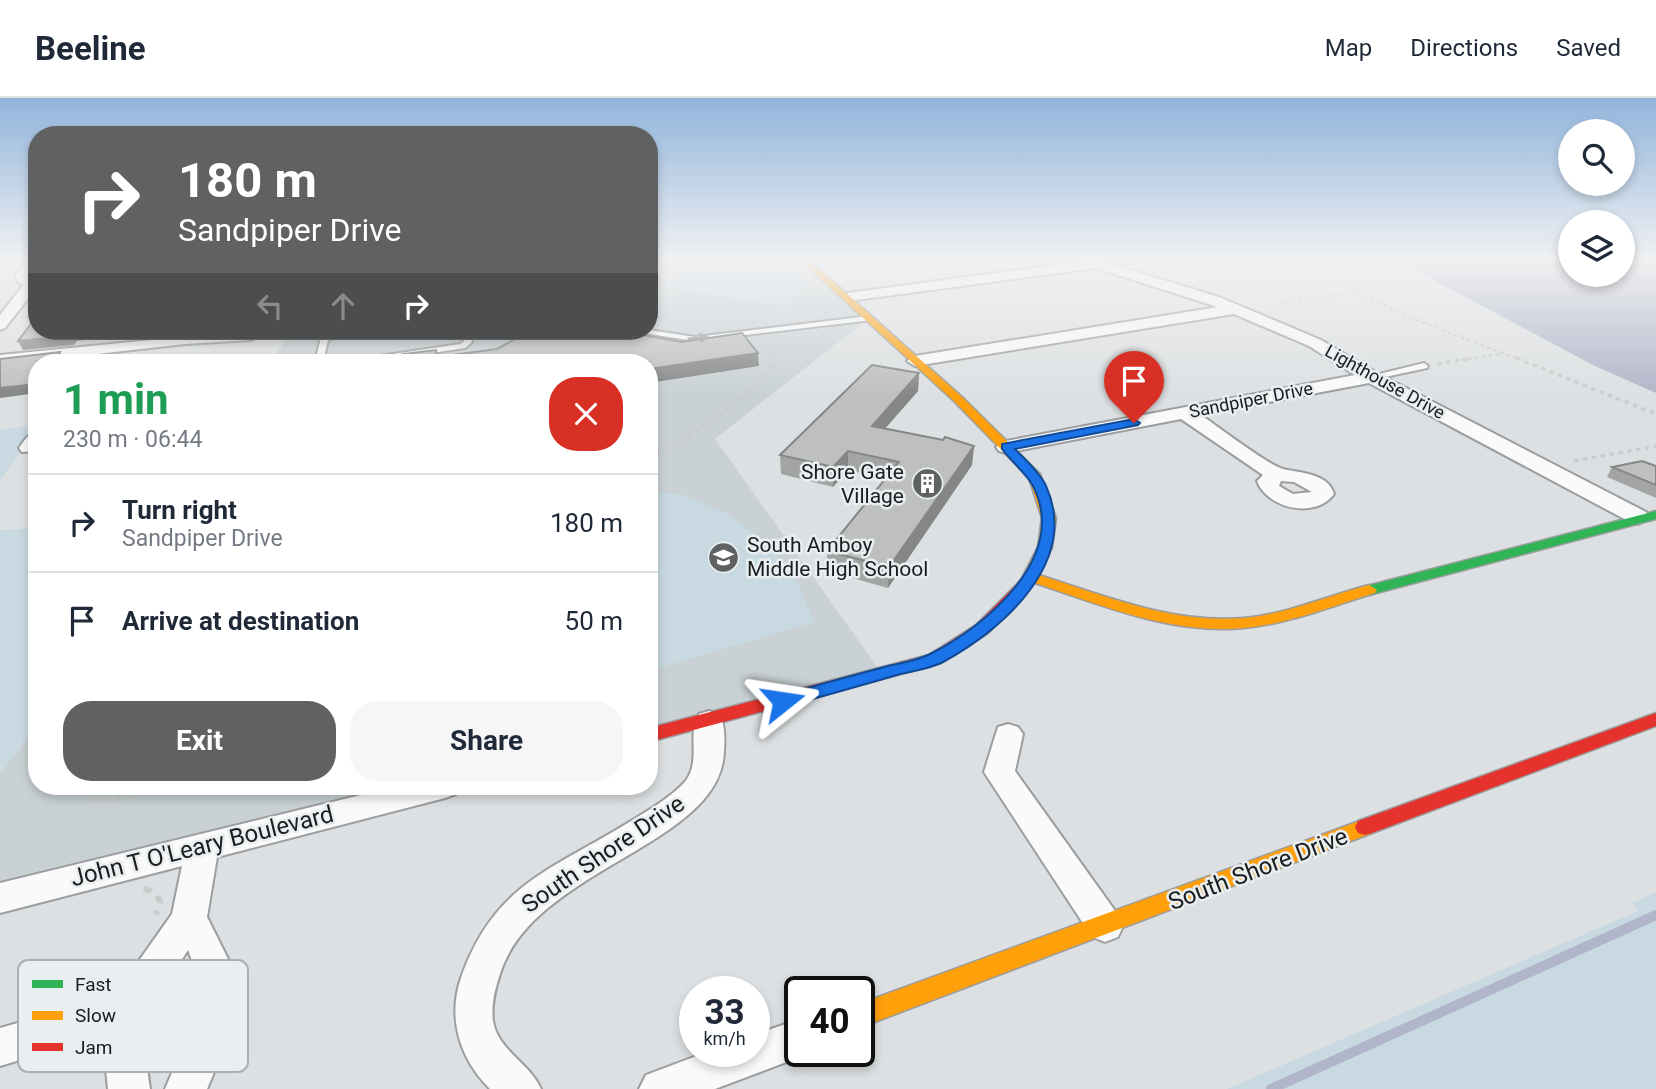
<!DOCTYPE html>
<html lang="en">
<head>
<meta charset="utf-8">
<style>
	body { margin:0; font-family:Roboto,sans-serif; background:#f6f6f7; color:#1f2937; height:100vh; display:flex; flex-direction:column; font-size:26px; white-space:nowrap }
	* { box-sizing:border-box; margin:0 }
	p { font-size:23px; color:#747a83 }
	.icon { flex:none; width:38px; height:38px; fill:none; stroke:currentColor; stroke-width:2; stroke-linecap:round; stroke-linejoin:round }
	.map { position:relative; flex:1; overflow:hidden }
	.drawer { position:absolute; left:28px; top:256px; width:630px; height:441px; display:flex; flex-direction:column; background:#fff; border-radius:28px; box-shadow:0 4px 10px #0003 }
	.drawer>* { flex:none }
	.top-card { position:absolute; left:28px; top:28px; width:630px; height:214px; border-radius:28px; box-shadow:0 4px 10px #0003; background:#5f6162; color:#fff; overflow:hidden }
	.fabs { position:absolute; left:1558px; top:21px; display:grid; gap:14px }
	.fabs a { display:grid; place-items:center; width:77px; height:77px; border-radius:50%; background:#fff; box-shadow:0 4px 10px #0003; font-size:35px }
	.speed { position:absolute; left:679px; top:878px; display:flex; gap:14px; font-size:35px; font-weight:700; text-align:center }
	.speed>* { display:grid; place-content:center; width:91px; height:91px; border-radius:50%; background:#fff; box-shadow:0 4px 10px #0003; line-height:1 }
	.speed small { font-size:18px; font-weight:400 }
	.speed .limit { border:4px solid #111; border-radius:10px; background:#fff; color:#111 }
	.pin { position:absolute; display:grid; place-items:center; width:60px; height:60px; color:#fff; margin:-72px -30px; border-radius:50% 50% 50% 0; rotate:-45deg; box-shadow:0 0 7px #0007 }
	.pin .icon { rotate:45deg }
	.me { position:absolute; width:77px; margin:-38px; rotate:75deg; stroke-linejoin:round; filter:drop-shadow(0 0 5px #0008) }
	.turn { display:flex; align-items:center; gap:24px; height:147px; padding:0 35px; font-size:32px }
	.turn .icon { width:91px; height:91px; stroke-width:2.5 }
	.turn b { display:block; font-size:49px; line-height:60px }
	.lanes { display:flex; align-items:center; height:66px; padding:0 35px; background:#0003; justify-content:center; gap:35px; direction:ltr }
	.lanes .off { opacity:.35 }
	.round { display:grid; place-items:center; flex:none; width:74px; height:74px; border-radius:28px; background:#f6f6f7 }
	.head { display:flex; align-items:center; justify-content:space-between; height:119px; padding:0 35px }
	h1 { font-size:42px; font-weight:700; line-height:52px; color:#1e9e55 }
	.action { display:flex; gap:14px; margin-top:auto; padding:14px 35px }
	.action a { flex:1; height:80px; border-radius:28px; background:#5f6162; color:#fff; font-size:28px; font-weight:700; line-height:80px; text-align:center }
	.action a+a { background:#f6f6f7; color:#1f2937 }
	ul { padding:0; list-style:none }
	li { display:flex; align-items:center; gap:21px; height:98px; padding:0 35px; border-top:2px solid #e0e1e3 }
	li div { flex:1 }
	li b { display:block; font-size:26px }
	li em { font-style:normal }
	header { display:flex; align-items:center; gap:42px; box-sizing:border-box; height:98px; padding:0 35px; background:#fff; border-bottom:2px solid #e0e1e3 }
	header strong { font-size:33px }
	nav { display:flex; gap:38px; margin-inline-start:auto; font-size:24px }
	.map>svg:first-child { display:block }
</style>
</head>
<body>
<header>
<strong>Beeline</strong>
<nav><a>Map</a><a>Directions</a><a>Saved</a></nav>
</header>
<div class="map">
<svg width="1656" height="991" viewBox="0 0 1656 991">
	<rect width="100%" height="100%" fill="#dde0e2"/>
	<!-- built -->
	<g fill="#c9d1d4">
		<polygon points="649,161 803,161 869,220 715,341 883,577 649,637 649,264 271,264 291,233 649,233"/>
		<polygon points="37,628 37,688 445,688 0,800 0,675"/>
	</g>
	<!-- green -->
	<g fill="#c8d9e1">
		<path d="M713,161C733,161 760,156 779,161C810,170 809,190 787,208L668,190L665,186Z"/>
		<polygon points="37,327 37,333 0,382 0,332"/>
		<polygon points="649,394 684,397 727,416 765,444 795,480 815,524 649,573"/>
		<polygon points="37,430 37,628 0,675 0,432"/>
		<polygon points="1656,794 1656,991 1227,991 1638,813 1632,805"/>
	</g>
	<!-- water -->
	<polygon fill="#b0b5c9" points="1394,161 1570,161 1570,177 1622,177 1622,161 1656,161 1656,295 1595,268"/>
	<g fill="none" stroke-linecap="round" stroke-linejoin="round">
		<!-- stream -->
		<polyline stroke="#b0b5c9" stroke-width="10" points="1271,991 1656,817"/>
		<defs>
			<g id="lane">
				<polygon points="869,218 873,220 872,222 695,243 643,235 639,233 649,232 695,239"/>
				<polygon points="343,233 355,233 328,242 323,264 315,264 321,239"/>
				<polygon points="462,233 470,233 472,244 465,250 374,264 355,264 359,261 460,246 464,243"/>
				<polygon points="1424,265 1428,268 1427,270 1371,282 1367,279"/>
			</g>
			<g id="street">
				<polygon points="30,161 37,161 37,170 29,178 37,179 37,189 5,230 0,232 0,217 24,186 19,185 15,178"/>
				<path d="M1075,161H1094L1219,199L1321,242L1377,275L1646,414L1649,419L1638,426L1630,424L1369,285L1201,317C1217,328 1268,367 1283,371C1300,375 1328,375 1334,396C1315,422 1267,410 1257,383L1263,377L1181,321L1006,355L999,353L996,349L1006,343L1355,277L1309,248L1234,216L915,268L907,263L915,258L1218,209L1096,170L848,203L841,199L848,195L1078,164ZM1281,383L1294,384L1312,394L1293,396L1279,388Z"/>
				<polygon points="242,233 271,233 251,242 185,246 0,267 0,257"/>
				<path d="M37,333V353L22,354L19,350C24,343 28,336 37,333Z"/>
				<path d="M709,613L719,616C725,626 725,640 724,652C723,748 533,769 500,876C495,891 491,906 493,923C498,953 530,965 541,991H490C460,961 447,920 461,880C494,785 554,771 631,723C649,712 668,701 683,686C703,665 686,637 699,616Z"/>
				<polygon points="1008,626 1018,629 1023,636 1015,673 1118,817 1123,828 1118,839 1105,844 1092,839 984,674 998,629"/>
				<path d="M398,688H460L456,696L445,700L217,759L207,819L230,865L235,905L226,946L207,991H165C185,944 209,903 188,852C157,899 140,932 150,991H108L105,962L112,927L109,934L95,939L0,968V930L95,903L109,908L113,919L136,867L172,816L182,768L0,815V785Z"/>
				<polygon points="800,921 800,954 813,954 715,991 639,991 646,977 707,954 754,954 754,937"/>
			</g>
			<polygon id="fast" points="1656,413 1656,421 1369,497 1361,492 1363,489"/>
			<g id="slow">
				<path d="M799,161H808L962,299L1040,376L1056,420L1052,449L1039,477C1105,498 1173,526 1244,520C1287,516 1327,498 1369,487L1377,492L1375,495C1332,508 1289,526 1244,530C1172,537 1101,507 1035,485H1024L1021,482L1038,449L1042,420L1029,380L954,303Z"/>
				<polygon points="1365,721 1372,723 1375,729 1372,735 859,930 859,906"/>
			</g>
			<g id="jam">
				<polygon points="1029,477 1037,482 1034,485 988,535 941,565 649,644 649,630 929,557 976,527 1024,479"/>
				<polygon points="1656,615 1656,628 1372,735 1365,737 1358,735 1355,729 1358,723"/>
			</g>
		</defs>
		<!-- lane casing -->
		<use href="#lane" stroke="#9b9d9e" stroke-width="4"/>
		<!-- street casing -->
		<use href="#street" stroke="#9b9d9e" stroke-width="4"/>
		<!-- fast casing -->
		<use href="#fast" stroke="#9b9d9e" stroke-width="3"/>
		<!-- slow casing -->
		<use href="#slow" stroke="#9b9d9e" stroke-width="3"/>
		<!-- jam casing -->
		<use href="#jam" stroke="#9b9d9e" stroke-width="3"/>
		<!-- path-far3 -->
		<g stroke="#cacccc" stroke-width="2.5" stroke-dasharray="3.5 3.5" stroke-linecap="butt">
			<path d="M1305,161C1370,209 1446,233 1521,262"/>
			<polyline points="1284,204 1355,195"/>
			<polyline points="283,236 301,235 284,262"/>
			<polyline points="764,246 774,262"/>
			<polyline points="1461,262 1501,256"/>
		</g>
		<!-- path-far2 -->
		<g stroke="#cacccc" stroke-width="3.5" stroke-dasharray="4.5 4.5" stroke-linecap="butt">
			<polyline points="1516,260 1656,316"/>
			<polyline points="283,264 285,260"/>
			<polyline points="1437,266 1472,260"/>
			<path d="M649,361C674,347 773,288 773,260"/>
			<polyline points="1574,363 1656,348"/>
		</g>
		<!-- path-far1 -->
		<polyline stroke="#cacccc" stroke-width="5" stroke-dasharray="6 6" stroke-linecap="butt" points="95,688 92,698 99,703 197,688"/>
		<!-- path -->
		<polyline stroke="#cacccc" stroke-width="6" stroke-dasharray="8 8" stroke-linecap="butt" points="144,790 157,796 160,804 156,817"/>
		<!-- lane -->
		<use href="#lane" fill="#fafafb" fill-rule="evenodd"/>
		<!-- street -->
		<use href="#street" fill="#fafafb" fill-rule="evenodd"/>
		<!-- fast -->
		<use href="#fast" fill="#30b455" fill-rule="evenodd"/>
		<!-- slow -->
		<use href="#slow" fill="#ff9f0a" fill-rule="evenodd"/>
		<!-- jam -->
		<use href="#jam" fill="#e5322d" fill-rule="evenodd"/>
		<!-- rail -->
		<polyline stroke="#bbbbbd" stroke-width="3.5" stroke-dasharray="9 4.5" stroke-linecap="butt" points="0,170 8,161"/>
	</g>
	<!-- wall -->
	<g fill="#a3a5a5">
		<polygon points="919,275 918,293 885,331 974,348 972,367 888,490 827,473 827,453 885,381 848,372 833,389 781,376 780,357"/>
		<polygon points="1656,368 1656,400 1607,379 1612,369"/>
	</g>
	<!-- shaded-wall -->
	<g fill="#858686">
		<polygon points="84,233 116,233 113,238 77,243 74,247 23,252 18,243"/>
		<polygon points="147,233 167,233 148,234"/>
		<polygon points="60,254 65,262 63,264 53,264"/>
		<polygon points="758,255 759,268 649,285 649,271"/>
		<polygon points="919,275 918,293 871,346 872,328"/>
		<polygon points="37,286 37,295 0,300 0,290"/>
		<polygon points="974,348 972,367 888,490 889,469"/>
		<polygon points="848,353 848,372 833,389 833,369"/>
	</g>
	<!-- building -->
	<g fill="#bec0c0" stroke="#858686" stroke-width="2">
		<polygon points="37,218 37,233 84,233 73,234 70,238 18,243"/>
		<polygon points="515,233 576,233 579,238 597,236 602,233 620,233 682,244 742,235 758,255 649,271 649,264 380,264 404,261 403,256 436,252 437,259 497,251 517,240"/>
		<polygon points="60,254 53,264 37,264 37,286 0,290 0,261"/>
		<polygon points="872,267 919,275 872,328 943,342 945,339 974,348 889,469 827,453 899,364 848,353 833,369 780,357"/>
		<polygon points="1642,363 1656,368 1656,387 1612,369"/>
	</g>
	<!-- one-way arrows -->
	<defs><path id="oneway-solid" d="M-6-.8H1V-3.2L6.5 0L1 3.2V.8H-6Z" transform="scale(1.75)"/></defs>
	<use fill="#969697" href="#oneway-solid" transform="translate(698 240) rotate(-5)"/>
	<!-- sky -->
	<linearGradient id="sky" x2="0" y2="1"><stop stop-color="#91b4dc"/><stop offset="0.54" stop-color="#f0f1f2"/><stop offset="1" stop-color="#f0f1f2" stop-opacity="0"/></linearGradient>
	<rect width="1656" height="299" fill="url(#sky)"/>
	<!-- route -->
	<path fill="#1a73e8" stroke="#114b97" stroke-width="2" d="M1134,321L1140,325L1138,327L1015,351C1025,362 1040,374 1046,388C1080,463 1004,531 943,564C930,571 912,573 897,577C859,588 821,599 783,609L777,608L774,603L777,599C812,588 848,579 884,569C899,565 917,563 930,556C986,528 1069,459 1033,388C1026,375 1011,363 1002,351V346Z"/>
	<!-- icons -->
	<defs>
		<symbol id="building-disc" viewBox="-11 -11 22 22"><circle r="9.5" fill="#5f6162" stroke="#e9eef0"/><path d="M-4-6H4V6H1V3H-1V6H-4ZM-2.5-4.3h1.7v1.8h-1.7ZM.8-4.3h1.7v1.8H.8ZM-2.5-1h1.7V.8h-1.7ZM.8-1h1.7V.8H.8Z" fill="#fff"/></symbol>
		<symbol id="school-disc" viewBox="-11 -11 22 22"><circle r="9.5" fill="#5f6162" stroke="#e9eef0"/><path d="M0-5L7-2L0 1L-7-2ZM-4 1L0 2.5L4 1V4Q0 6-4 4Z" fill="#fff"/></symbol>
	</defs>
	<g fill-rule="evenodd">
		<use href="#building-disc" x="910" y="368" width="35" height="35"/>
		<use href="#school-disc" x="706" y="442" width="35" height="35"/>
	</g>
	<g text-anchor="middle" stroke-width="5" stroke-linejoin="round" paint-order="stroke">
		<!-- far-street labels -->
		<g font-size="18" fill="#1b1c1d" stroke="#e9eef0">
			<text transform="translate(1385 284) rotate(29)" y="6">Lighthouse Drive</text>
			<text transform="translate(1251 302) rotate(-11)" y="6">Sandpiper Drive</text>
		</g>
		<!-- poi labels -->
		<g font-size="21" fill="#1b1c1d" stroke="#e9eef0" text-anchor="end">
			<text x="904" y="381">Shore Gate<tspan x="904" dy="24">Village</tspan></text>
			<text x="747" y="454" text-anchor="start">South Amboy<tspan x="747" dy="24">Middle High School</tspan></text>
		</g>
		<!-- near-street labels -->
		<g font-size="24" fill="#1b1c1d" stroke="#e9eef0">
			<text transform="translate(202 748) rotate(-14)" y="8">John T O'Leary Boulevard</text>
			<text transform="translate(603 756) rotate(-34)" y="8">South Shore Drive</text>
			<text transform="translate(1258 771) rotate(-21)" y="8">South Shore Drive</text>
		</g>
	</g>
	<!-- legend -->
	<rect x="18" y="862" width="230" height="112" rx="10" fill="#e9eef0" stroke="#abafb1" stroke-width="2"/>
	<rect x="32" y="882" width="31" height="8" fill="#30b455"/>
	<rect x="32" y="913" width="31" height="9" fill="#ff9f0a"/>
	<rect x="32" y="945" width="31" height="8" fill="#e5322d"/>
	<g font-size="19" fill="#1b1c1d">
		<text x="75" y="893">Fast</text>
		<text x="75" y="924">Slow</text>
		<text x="75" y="956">Jam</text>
	</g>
</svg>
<div class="fabs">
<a><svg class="icon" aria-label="search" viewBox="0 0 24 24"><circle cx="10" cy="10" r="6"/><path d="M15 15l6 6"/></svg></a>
<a><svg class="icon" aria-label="layers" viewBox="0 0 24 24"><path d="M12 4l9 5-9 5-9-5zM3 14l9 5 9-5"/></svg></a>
</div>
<div class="speed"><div>33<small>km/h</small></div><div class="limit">40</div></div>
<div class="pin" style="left:1134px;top:325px;background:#d93025"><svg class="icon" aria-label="arrive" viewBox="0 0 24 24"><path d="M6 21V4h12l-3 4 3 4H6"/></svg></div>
<svg class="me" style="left:783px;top:603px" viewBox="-20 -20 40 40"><path d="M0-17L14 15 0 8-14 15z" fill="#1a73e8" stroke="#fff" stroke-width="4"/></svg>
<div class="top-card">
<div class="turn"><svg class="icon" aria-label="right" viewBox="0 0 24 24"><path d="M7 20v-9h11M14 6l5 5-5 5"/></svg><div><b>180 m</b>Sandpiper Drive</div></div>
<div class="lanes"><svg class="icon off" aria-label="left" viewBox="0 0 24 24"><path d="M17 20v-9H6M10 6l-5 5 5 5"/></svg><svg class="icon off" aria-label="ahead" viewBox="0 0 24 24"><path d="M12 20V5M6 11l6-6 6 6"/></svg><svg class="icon" aria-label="right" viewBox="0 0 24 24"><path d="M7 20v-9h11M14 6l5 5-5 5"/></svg></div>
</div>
<section class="drawer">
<div class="head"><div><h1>1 min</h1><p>230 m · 06:44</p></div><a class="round" style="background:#d93025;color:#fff"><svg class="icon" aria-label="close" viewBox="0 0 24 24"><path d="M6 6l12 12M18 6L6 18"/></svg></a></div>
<ul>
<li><svg class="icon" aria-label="right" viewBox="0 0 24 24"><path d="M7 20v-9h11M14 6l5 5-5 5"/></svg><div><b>Turn right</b><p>Sandpiper Drive</p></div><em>180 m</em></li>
<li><svg class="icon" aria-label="arrive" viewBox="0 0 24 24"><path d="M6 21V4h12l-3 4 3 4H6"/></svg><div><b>Arrive at destination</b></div><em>50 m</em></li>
</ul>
<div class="action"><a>Exit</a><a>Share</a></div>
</section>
</div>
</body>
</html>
